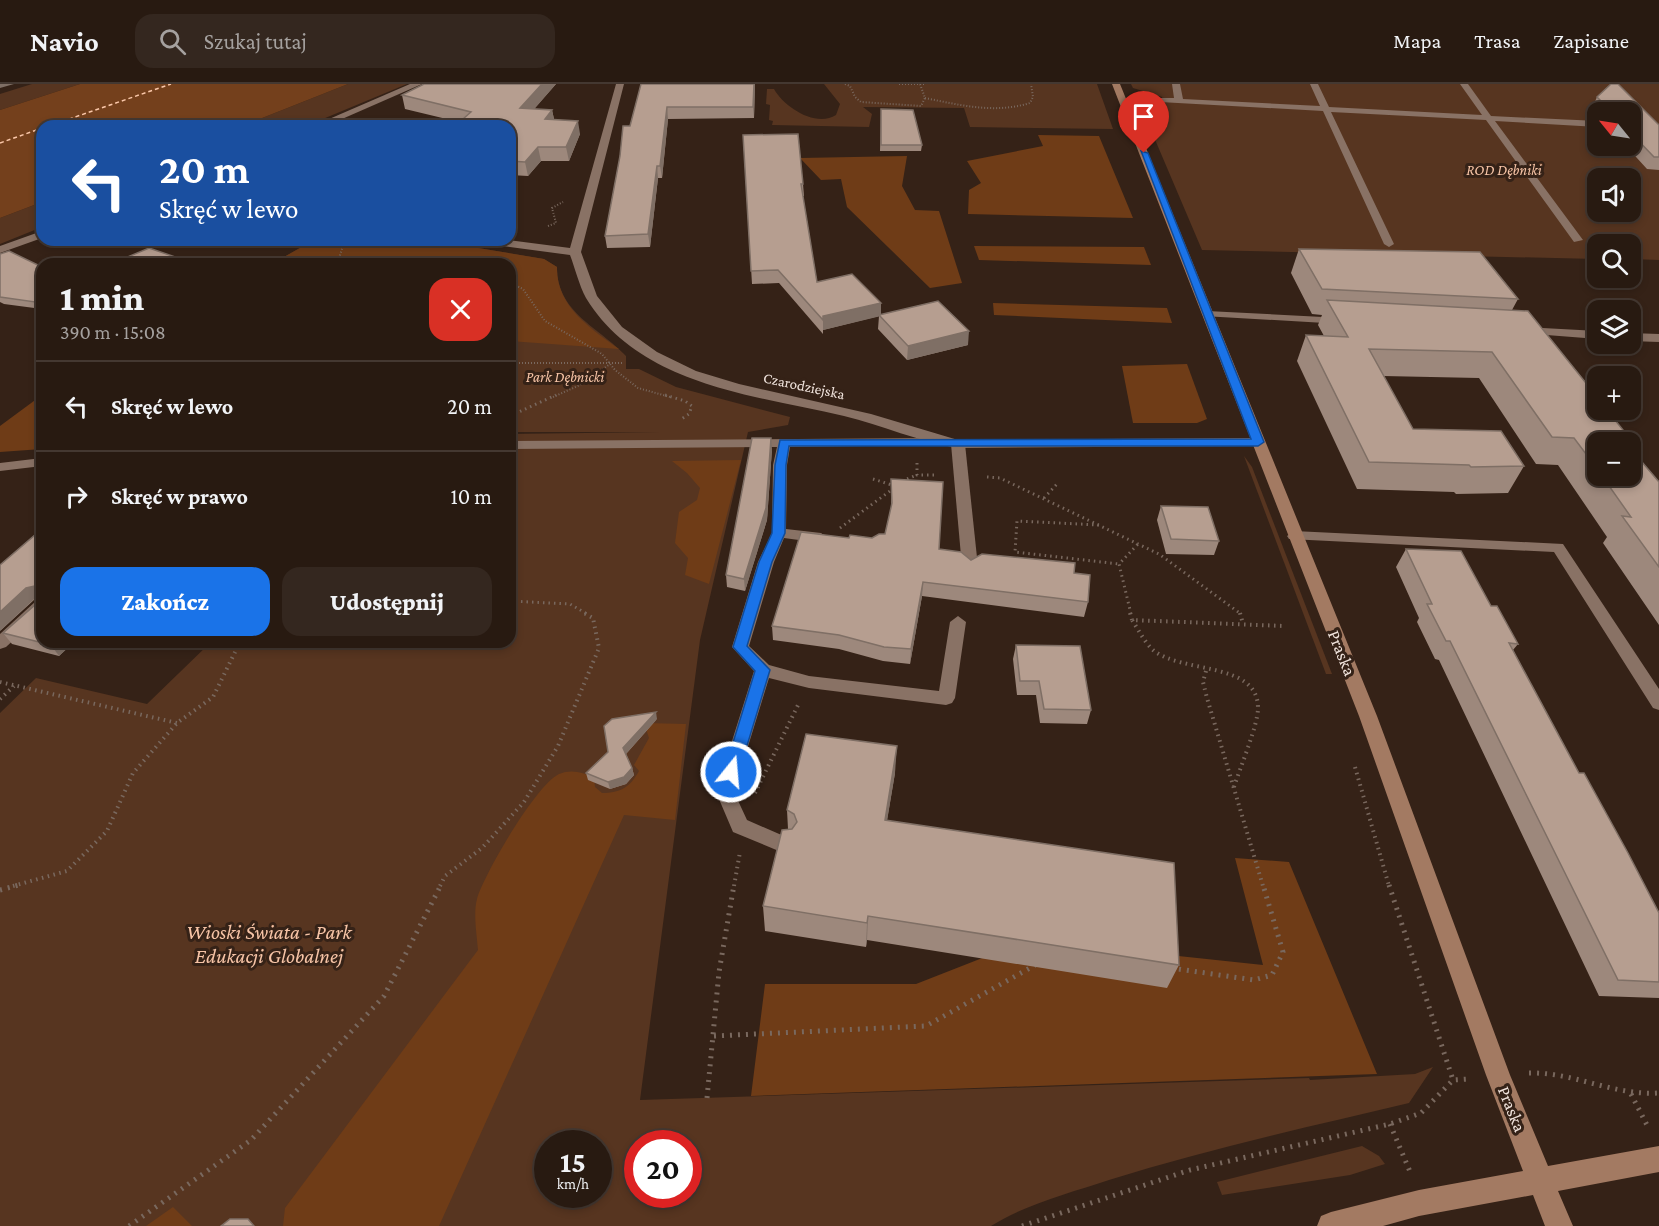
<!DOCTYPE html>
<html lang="pl">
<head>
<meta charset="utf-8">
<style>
	body { margin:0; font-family:"Crimson Pro",serif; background:#34271f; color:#f1f3f6; height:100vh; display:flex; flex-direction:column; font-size:22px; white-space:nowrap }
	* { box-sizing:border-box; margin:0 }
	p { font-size:20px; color:#a5a19f }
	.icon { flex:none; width:33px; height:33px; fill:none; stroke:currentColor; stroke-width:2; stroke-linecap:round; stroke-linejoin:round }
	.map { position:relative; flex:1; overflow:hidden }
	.side { position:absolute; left:36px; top:174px; width:480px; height:390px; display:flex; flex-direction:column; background:#281a11; border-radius:18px; box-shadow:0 3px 9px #0003,0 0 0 2px #443831 }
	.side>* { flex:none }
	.banner { position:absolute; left:36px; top:36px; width:480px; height:126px; border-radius:18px; box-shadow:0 3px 9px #0003,0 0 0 2px #443831; background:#1a4fa0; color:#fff; overflow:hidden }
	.needle { width:39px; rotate:300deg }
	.fabs { position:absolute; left:1587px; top:18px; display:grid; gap:12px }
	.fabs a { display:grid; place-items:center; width:54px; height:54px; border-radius:12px; background:#281a11; box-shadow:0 3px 9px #0003,0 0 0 2px #443831; font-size:30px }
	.speed { position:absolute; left:534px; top:1046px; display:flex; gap:12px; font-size:30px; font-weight:700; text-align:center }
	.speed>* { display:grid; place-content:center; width:78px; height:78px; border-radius:50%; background:#281a11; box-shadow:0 3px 9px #0003,0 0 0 2px #443831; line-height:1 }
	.speed small { font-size:15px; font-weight:400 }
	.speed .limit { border:9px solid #d22; background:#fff; color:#111 }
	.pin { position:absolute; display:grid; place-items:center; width:51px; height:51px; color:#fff; margin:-62px -26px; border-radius:50% 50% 50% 0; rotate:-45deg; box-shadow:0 0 6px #0007 }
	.pin .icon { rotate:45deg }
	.me { position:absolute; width:66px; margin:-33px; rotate:17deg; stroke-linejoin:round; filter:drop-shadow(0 0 4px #0008) }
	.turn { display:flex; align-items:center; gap:21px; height:126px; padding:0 24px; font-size:27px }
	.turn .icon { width:78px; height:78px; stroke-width:2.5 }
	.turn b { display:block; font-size:42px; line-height:51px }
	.round { display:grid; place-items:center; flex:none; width:63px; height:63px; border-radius:18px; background:#34271f }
	.overview { display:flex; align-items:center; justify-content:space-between; height:102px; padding:0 24px }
	h1 { font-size:36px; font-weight:800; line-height:45px }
	.cta { display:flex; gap:12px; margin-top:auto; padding:12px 24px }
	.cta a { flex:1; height:69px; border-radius:18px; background:#1a73e8; color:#fff; font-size:24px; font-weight:800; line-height:69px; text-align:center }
	.cta a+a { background:#34271f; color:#f1f3f6 }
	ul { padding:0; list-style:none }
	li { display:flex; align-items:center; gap:18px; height:90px; padding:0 24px; border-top:2px solid #443831 }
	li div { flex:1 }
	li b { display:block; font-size:22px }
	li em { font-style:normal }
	header { display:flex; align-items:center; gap:36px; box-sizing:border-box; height:84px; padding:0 30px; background:#281a11; border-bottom:2px solid #443831 }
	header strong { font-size:28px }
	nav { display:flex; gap:33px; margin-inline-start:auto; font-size:21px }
	.search { width:420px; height:54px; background:#34271f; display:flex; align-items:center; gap:15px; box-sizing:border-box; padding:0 21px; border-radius:18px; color:#a5a19f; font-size:22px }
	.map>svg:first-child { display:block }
</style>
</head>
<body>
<header>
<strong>Navio</strong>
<div class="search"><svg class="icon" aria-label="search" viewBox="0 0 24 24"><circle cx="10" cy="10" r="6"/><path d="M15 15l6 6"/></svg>Szukaj tutaj</div>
<nav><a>Mapa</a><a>Trasa</a><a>Zapisane</a></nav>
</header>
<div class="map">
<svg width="1659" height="1142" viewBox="0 0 1659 1142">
	<rect width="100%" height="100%" fill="#352217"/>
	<!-- green -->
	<g fill="#573520" fill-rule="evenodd">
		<polygon points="32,0 80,0 0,26 0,10"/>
		<polygon points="348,0 407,0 306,42 242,42"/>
		<path d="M824,0H1097L1113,45L970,43L964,24L863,23L872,30L869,43L772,41L773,37L769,36L770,21L766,20L767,5H774C784,23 816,44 836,31L840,20Z"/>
		<path d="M1131,0H1659V176L1631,175L1630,160H1598L1597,175L1202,166L1142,25L1163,18L1162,13L1133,4ZM1598,28H1630V62H1598ZM1598,94H1630V128H1598Z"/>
		<polygon points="42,118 42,143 0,160 0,134"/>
		<path d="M314,156H430L544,175L557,183C557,229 599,243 626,272V285H639L676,303L790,333L788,341L748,348L700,556L640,1016L1309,994L1310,996L1415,990L1433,983L1409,1019C1308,1043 1208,1065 1109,1096C1070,1109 1026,1120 991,1142H0V629L36,594L147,620L211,558H510V350L659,348H510V180H253L267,173H284ZM548,1059H598V1110H548ZM638,1059H688V1110H638Z"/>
		<polygon points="1244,372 1252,383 1332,590 1326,590"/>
		<polygon points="1362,1062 1379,1072 1385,1080 1350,1091 1222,1111 1217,1098"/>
	</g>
	<!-- forest -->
	<g fill="#6f3c17">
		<polygon points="1038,51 1099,52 1133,134 968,130 969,106 981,99 967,77 1043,62"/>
		<polygon points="907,72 902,102 915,126 939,127 962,199 930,204 847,123 841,95 821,96 800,74"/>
		<path d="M314,156H430L544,175L557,183C556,222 590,244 619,265L510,257V180H253L267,173H284Z"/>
		<polygon points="974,162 1144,163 1151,181 979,176"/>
		<polygon points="993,219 1167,224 1172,239 994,231"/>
		<polygon points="1187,280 1207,335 1197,339 1133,339 1122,282"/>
		<polygon points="42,311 42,365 0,368 0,342"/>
		<polygon points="741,376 709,500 685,491 688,474 675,459 679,428 697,416 700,404 687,389 672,377"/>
		<path d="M644,639L686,640L675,736L624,731L439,1142H283L285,1124L478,866C477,851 473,830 477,815C484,790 536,701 559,690C571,685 583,688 594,694L595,703L602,709C621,709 630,703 639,687L634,681L649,654Z"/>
		<polygon points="1235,774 1289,778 1377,990 751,1012 765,900 916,900 1028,856 1263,881"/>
		<polygon points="173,1123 192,1142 146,1142"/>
	</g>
	<!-- water -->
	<polygon fill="#74401c" points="80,0 348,0 242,42 42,42 42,118 0,134 0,26"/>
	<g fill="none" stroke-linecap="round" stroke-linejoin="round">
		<!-- ferry -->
		<g stroke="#fac7a9" stroke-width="1.5" stroke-dasharray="4 3" stroke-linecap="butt">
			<polyline points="49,42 171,0"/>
			<polyline points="0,59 42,44"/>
		</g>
		<!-- path-far3 -->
		<g stroke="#79685e" stroke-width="2" stroke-dasharray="1 2" stroke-linecap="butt">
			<polyline points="845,0 850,2 855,13 861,18 921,22 925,14 920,0"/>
			<polyline points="899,0 924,0"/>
			<path d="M925,14C960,21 994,30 1030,19L1033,13L1031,0"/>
			<polyline points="548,142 556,139 552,124 563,118"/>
			<path d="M294,180C320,172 346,170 372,180"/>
			<polyline points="337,180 345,156"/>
			<polyline points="510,199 523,205 545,237 602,270 615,286 638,304 670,313"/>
			<polyline points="510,279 622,279"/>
			<polyline points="553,313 580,301 610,280"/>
		</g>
		<!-- path-far2 -->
		<g stroke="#79685e" stroke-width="3" stroke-dasharray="1.5 4" stroke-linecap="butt">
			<polyline points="665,311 685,317 692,322 689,330 680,336"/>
			<polyline points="510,332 556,311"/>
			<polyline points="917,379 917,391 937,391"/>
			<polyline points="987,393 1000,394 1159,470 1241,530"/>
			<polyline points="873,395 895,402"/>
			<polyline points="902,397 917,391"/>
			<polyline points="1044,414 1057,400"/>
			<polyline points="1099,441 1017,437 1015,468 1119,480"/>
			<polyline points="840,444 894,404"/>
			<polyline points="510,517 570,520 587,530"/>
			<polyline points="1131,530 1119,480 1139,459"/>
		</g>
		<!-- path-far1 -->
		<g stroke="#79685e" stroke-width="4" stroke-dasharray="1.5 4.5" stroke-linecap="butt">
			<polyline points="1130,529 1132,536"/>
			<polyline points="1240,529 1243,540"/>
			<polyline points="1206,587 1203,598 1207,614 1263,802"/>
			<polyline points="0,598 177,639"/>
			<polyline points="0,615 14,602"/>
			<polyline points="1355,683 1389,802"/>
			<path d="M1234,703C1240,684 1258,641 1258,624C1258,577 1182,590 1153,566C1145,559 1138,545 1132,536L1284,542"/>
			<polyline points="755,709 799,619"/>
			<polyline points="13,802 67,787 107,747 133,689 177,639 213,613 240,558"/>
			<polyline points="440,802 445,792 482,764 524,718 558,662 599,564 593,534 584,529"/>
			<polyline points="734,802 740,768"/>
		</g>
		<!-- path -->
		<g stroke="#79685e" stroke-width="5" stroke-dasharray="2 6" stroke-linecap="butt">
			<polyline points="1389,801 1453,996"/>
			<polyline points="0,806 19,801"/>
			<polyline points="1171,884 1254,896 1272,891 1283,868 1263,801"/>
			<polyline points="714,952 926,942 1037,880"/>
			<path d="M1529,989C1574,988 1614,1012 1659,1009"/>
			<polyline points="1631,1010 1649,1045"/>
			<polyline points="707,1014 719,888 734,801"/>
			<polyline points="1390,1040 1411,1090"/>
			<polyline points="129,1142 251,1056 384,912 441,801"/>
			<polyline points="1022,1142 1190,1086 1390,1040 1421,1029 1453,996 1468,995"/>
		</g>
		<!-- lane -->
		<g fill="#897265" fill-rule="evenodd">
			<polygon points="1172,0 1180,0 1183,15 1320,22 1310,0 1318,0 1329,23 1482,31 1460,0 1468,0 1491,32 1598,37 1598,43 1495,37 1583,156 1574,158 1486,36 1331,28 1394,160 1389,163 1384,160 1323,27 1160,18 1160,14 1174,14"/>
			<polygon points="1207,227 1342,234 1348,237 1342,240 1203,232 1203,228"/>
			<polygon points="1524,243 1598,247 1598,255 1520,249 1520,245"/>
			<polygon points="1630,249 1659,250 1659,258 1630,257"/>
			<polygon points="938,354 943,355 943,361 790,363 787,381 786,445 821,449 828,454 821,459 784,454 774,478 749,562 769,581 809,592 939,607 950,538 958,532 966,538 955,614 952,619 946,621 809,604 769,594 734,708 747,736 793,756 796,762 793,768 786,770 733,748 716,708 754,587 732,563 758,478 772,449 773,381 777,363 510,365 510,357"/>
			<polygon points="958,356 965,360 978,483 970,488 962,483 951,360"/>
			<polygon points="42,374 42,382 0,387 0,379"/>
			<polygon points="1294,447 1563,460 1659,605 1659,626 1653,624 1554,468 1289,455 1287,452"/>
			<polygon points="42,515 42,530 6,563 0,565 0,550 36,517"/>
		</g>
		<!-- street -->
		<g fill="#897265" fill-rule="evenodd">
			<polygon points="410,0 422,0 326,42 313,42"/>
			<path d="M616,0H624L581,168L597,212L622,243L657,268L696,287L739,300L871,330L958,356L1258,354L1265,358L1258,362L958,364C919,358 882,341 844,332C753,311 639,301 586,214C579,201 575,184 570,171L481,159L475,156H508L570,164Z"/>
			<polygon points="42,147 42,154 0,169 0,162"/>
		</g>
		<!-- secondary -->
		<polygon fill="#a37a62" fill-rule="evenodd" points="1112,0 1120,0 1377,632 1510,991 1548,1082 1659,1062 1659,1088 1558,1107 1573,1142 1545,1142 1533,1111 1419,1132 1383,1142 1317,1142 1321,1132 1331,1128 1419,1106 1523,1087 1486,991 1359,632"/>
	</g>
	<!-- wall -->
	<g fill="#9d887c">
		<polygon points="424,0 556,0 534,25 552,26 554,35 580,50 569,77 541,77 528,92 510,91 510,42 459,38 405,25 402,11"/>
		<polygon points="641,0 755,0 754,34 668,35 662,94 658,94 650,163 607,164 605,152 630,42"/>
		<polygon points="1597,13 1659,41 1659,86 1647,85 1626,62 1630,62 1630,28 1598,28 1598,31 1592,24"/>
		<polygon points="881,25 922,61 921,67 880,67"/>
		<polygon points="743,51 803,100 804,112 803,112 817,198 881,231 968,261 907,276 878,245 879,232 823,246 823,250 779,199 752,200"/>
		<polygon points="1299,165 1518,215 1512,226 1631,356 1629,358 1598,358 1598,392 1630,392 1659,398 1659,541 1603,459 1607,453 1558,381 1536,380 1479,294 1383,292 1413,345 1524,382 1508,409 1456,410 1454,408 1357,405 1297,277 1306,251 1324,252 1318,241 1322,231 1312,230 1291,189"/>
		<polygon points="0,170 42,183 42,225 4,220 0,218"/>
		<polygon points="772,365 767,436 745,507 727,503 726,491"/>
		<polygon points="891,395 939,465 971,476 1074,489 1088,518 1084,533 922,512 910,580 883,577 839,565 773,556 772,542 849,454 872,454 885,450 891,424"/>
		<polygon points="1161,422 1219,457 1214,471 1166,470 1157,436"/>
		<polygon points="42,445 42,558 74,558 59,572 12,560 3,549 35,521 35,515 0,547"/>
		<polygon points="1406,465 1491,522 1518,560 1513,566 1579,689 1659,829 1659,914 1599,912 1439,576 1435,575 1417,538 1419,534 1396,483"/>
		<polygon points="1016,561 1091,626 1087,640 1040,639 1036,611 1017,611 1013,575"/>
		<polygon points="657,635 626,670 632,684 634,691 626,700 610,705 588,696 586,689"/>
		<polygon points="895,689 887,736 1179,881 1167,904 867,856 866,863 765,847 763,822 788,745 787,726"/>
	</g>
	<!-- shaded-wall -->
	<g fill="#7f6f65">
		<polygon points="0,0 14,0 0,4"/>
		<polygon points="542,0 556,0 523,38 520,24"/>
		<polygon points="754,0 755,0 754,34 753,23"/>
		<polygon points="667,23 668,35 662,94 660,82"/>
		<polygon points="552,26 555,40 545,35"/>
		<polygon points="578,37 580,50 569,77 566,63"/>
		<polygon points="538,63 541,77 528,92 525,78"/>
		<polygon points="657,82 658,94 650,163 648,150"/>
		<polygon points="184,176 185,180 175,180"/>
		<polygon points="881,219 881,232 823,246 823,232"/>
		<polygon points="969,247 968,261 907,276 908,262"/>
		<polygon points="771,354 772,365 767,436 745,507 744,495"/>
		<polygon points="923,498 922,512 910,580 911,565"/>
		<polygon points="35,502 34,515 0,547 0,528 26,504"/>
		<polygon points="54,558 74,558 59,572 51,561"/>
		<polygon points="656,628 657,635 625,671 623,664"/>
		<polygon points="897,662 895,689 883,761 885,736"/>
		<polygon points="632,684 634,691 626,700 610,705 608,698"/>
		<polygon points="868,832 867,856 866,863 867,839"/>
	</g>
	<!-- building -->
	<g fill="#b69e90" stroke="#7f6f65" stroke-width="1.5">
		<polygon points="424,0 542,0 520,24 552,26 545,35 578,37 566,63 538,63 525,78 510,77 510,42 455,42 471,28 402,11"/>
		<polygon points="641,0 754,0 753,23 667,23 660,82 657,82 648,150 605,152 620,72 623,42 630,42"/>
		<polygon points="1611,0 1618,0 1659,41 1659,73 1654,73 1630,48 1630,28 1612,28 1597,13"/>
		<polygon points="881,25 913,26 922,61 881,61"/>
		<polygon points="798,50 803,100 801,100 817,198 852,190 881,219 823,232 823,236 778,186 751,187 743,51"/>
		<polygon points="149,164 184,176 175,180 111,180"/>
		<polygon points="1299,165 1480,168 1518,215 1322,205"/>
		<polygon points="9,167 42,183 42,219 0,213 0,170"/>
		<polygon points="1327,216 1528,227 1598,314 1598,326 1607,326 1631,356 1623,355 1626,358 1598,358 1598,386 1574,354 1552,353 1492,268 1369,265 1413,345 1501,347 1524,382 1471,383 1469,381 1369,378 1306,251 1348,253"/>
		<polygon points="938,217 969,247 908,262 879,231"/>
		<polygon points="752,354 771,354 766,424 744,495 726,491"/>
		<polygon points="1630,364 1659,398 1659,483 1622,432 1631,433 1602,392 1630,392"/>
		<polygon points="891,395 943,398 939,465 961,468 971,476 982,470 1075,479 1074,489 1090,491 1088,518 923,498 911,565 884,563 839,551 772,542 801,448 849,454 850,451 872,454 879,450 885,450 892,419"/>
		<polygon points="1161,422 1208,423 1219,457 1171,455"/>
		<polygon points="42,445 42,558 54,558 51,561 3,549 35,521 35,502 26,504 0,528 0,481"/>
		<polygon points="1406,465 1461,467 1491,522 1497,522 1518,560 1509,559 1579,689 1584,689 1628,769 1659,829 1659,898 1618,896 1450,557 1446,557 1427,520 1432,520"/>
		<polygon points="1016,561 1080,562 1091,626 1044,625 1039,597 1020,597"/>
		<polygon points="656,628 623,664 632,684 624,693 608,698 586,689 608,668 604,642 612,635"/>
		<polygon points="806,650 897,662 885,736 1174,779 1179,881 868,832 867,839 763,822 782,746 792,745 797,738 794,730 787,726"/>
		<polygon points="230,1135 248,1135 254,1142 221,1142"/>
	</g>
	<!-- route -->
	<polygon fill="#1a73e8" stroke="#114b97" stroke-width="1.5" points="1141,67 1148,69 1264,358 1258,362 789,362 786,381 785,449 772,478 747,562 770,586 739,688 737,692 726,692 724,688 755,587 733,563 759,478 772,449 775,381 780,356 1251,355"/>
	<g text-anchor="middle" stroke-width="6" stroke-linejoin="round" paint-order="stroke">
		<!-- far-park labels -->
		<g font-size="15" font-style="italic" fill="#f7c4a6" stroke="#352217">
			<text x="1504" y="91">ROD Dębniki</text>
			<text x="565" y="298">Park Dębnicki</text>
		</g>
		<!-- far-street labels -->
		<g font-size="15" fill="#efe2db" stroke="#352217">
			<text transform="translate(804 302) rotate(12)" y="5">Czarodziejska</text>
		</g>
		<!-- street labels -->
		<g font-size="18" fill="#efe2db" stroke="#352217">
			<text transform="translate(1342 569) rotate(68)" y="6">Praska</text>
			<text transform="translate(1512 1025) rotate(68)" y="6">Praska</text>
		</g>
		<!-- near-park labels -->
		<g font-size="21" font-style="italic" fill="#f7c4a6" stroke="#352217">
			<text x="269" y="855">Wioski Świata - Park<tspan x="269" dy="24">Edukacji Globalnej</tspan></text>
		</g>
	</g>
</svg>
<div class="fabs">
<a><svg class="needle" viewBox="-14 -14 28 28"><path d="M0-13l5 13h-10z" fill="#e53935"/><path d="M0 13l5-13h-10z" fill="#a5a19f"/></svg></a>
<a><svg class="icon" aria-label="sound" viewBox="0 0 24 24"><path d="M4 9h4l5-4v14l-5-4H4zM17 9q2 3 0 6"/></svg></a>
<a><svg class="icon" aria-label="search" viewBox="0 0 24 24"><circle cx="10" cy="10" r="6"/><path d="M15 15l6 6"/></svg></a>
<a><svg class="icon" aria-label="layers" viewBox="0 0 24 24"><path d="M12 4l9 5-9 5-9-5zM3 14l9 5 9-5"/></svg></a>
<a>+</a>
<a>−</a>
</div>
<div class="speed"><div>15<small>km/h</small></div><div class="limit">20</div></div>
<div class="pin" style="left:1144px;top:69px;background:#d93025"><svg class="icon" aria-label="arrive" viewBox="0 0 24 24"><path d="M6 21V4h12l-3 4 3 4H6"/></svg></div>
<svg class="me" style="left:731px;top:688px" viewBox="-20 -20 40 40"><circle r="17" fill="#1a73e8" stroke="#fff" stroke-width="3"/><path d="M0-11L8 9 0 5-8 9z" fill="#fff"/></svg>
<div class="banner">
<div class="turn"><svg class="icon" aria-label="left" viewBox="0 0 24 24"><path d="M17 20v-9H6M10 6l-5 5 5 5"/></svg><div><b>20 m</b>Skręć w lewo</div></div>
</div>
<section class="side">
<div class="overview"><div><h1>1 min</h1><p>390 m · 15:08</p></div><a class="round" style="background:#d93025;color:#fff"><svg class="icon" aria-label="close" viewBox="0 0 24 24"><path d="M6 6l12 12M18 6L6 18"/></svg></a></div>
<ul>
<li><svg class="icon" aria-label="left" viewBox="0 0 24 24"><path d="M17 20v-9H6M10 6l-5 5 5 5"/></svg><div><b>Skręć w lewo</b></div><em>20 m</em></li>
<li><svg class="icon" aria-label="right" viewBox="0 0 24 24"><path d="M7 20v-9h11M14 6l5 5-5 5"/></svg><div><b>Skręć w prawo</b></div><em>10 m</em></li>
</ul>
<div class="cta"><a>Zakończ</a><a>Udostępnij</a></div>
</section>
</div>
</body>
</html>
